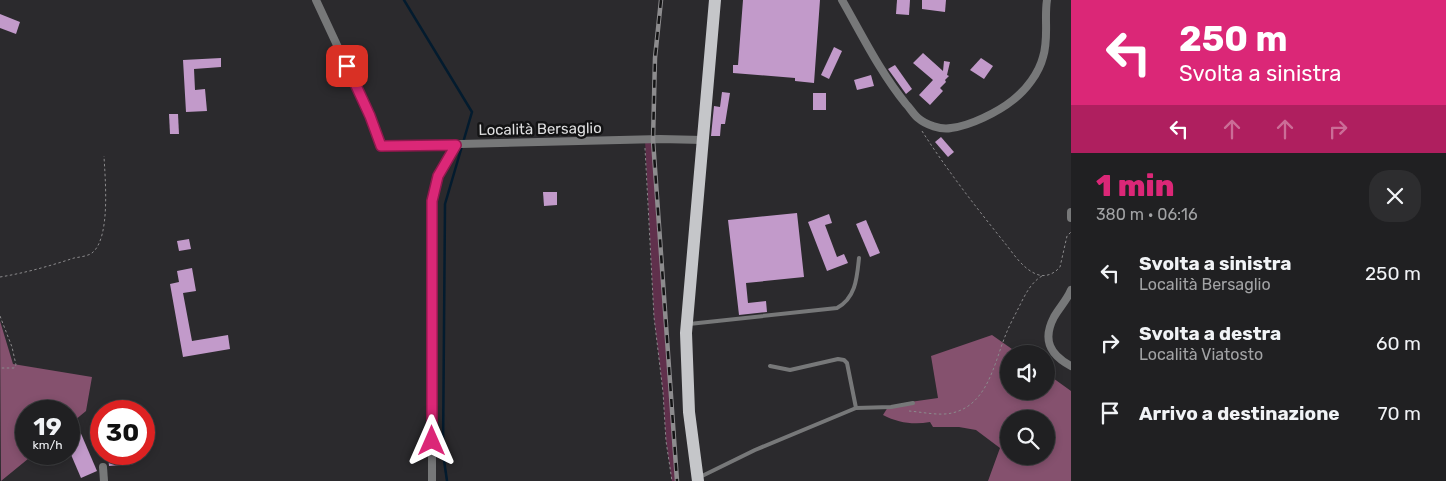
<!DOCTYPE html>
<html lang="it">
<head>
<meta charset="utf-8">
<style>
	body { margin:0; font-family:Rubik,sans-serif; background:#2d2d2f; color:#f1f3f6; height:100vh; display:flex; flex-direction:column; font-size:19px; white-space:nowrap }
	* { box-sizing:border-box; margin:0 }
	p { font-size:16px; color:#a2a3a5 }
	.icon { flex:none; width:28px; height:28px; fill:none; stroke:currentColor; stroke-width:2; stroke-linecap:round; stroke-linejoin:round }
	.map { position:relative; flex:1; overflow:hidden }
	.side { display:flex; flex-direction:column; background:#202022; width:375px }
	.side>* { flex:none }
	.top-card { background:#db2777; color:#fff; overflow:hidden }
	.buttons { position:absolute; left:1000px; top:345px; display:grid; gap:10px }
	.buttons a { display:grid; place-items:center; width:55px; height:55px; border-radius:50%; background:#202022; box-shadow:0 2px 8px #0003,0 0 0 1px #3d3e40; font-size:25px }
	.speed { position:absolute; left:15px; top:400px; display:flex; gap:10px; font-size:25px; font-weight:700; text-align:center }
	.speed>* { display:grid; place-content:center; width:65px; height:65px; border-radius:50%; background:#202022; box-shadow:0 2px 8px #0003,0 0 0 1px #3d3e40; line-height:1 }
	.speed small { font-size:12px; font-weight:400 }
	.speed .limit { border:8px solid #d22; background:#fff; color:#111 }
	.pin { position:absolute; display:grid; place-items:center; width:42px; height:42px; color:#fff; margin:-21px; border-radius:10px; box-shadow:0 2px 8px #0006 }
	.me { position:absolute; width:55px; margin:-28px; rotate:0deg; stroke-linejoin:round; filter:drop-shadow(0 0 4px #0008) }
	.turn { display:flex; align-items:center; gap:18px; height:105px; padding:0 25px; font-size:22px }
	.turn .icon { width:65px; height:65px; stroke-width:2.5 }
	.turn b { display:block; font-size:35px; line-height:42px }
	.lanes { display:flex; align-items:center; height:48px; padding:0 25px; background:#0003; justify-content:center; gap:25px; direction:ltr }
	.lanes .off { opacity:.35 }
	.round { display:grid; place-items:center; flex:none; width:52px; height:52px; border-radius:20px; background:#2d2d2f }
	.overview { display:flex; align-items:center; justify-content:space-between; height:85px; padding:0 25px }
	h1 { font-size:30px; font-weight:800; line-height:38px; color:#db2777 }
	ul { padding:0; list-style:none }
	li { display:flex; align-items:center; gap:15px; height:70px; padding:0 25px }
	li div { flex:1 }
	li b { display:block; font-size:19px }
	li em { font-style:normal }
	main { display:flex; flex:1; min-height:0 }
	.map>svg:first-child { display:block }
</style>
</head>
<body>
<main>
<div class="map">
<svg width="1071" height="481" viewBox="0 0 1071 481">
	<rect width="100%" height="100%" fill="#2b2a2d"/>
	<!-- green -->
	<polygon fill="#60304c" points="645,140 653,140 677,481 672,481 666,441 663,392 654,317"/>
	<!-- forest -->
	<g fill="#85516e" fill-rule="evenodd">
		<polygon points="0,321 13,364 92,377 86,411 69,425 69,411 26,411 26,454 34,454 1,481"/>
		<path d="M992,335L1019,354H1009V391H1046V373L1071,391V481H988L1000,448L976,430L959,427H933L930,422C914,425 898,423 883,415L888,407L910,402L938,398L931,356ZM1009,419H1046V456H1009Z"/>
	</g>
	<g fill="none" stroke-linecap="round" stroke-linejoin="round">
		<!-- stream -->
		<polyline stroke="#031b2e" stroke-width="2.5" points="404,0 472,112 445,204 443,453 447,481"/>
	</g>
	<!-- building -->
	<g fill="#c29aca">
		<polygon points="743,0 820,0 814,83 795,81 795,78 733,73 733,65 738,65"/>
		<polygon points="897,0 910,0 909,15 896,14"/>
		<polygon points="922,0 946,0 945,12 922,9"/>
		<polygon points="0,14 20,22 16,34 0,28"/>
		<polygon points="834,47 842,51 829,79 821,75"/>
		<polygon points="923,53 943,71 944,61 950,62 947,75 949,76 945,80 946,82 940,88 943,91 930,105 919,95 933,80 913,63"/>
		<polygon points="221,58 221,67 194,69 195,90 205,89 207,111 186,112 183,60"/>
		<polygon points="981,58 993,66 984,79 970,70"/>
		<polygon points="895,65 912,89 906,94 888,69"/>
		<polygon points="871,75 874,86 857,90 854,80"/>
		<polygon points="722,92 730,93 725,124 721,124 720,136 711,136 714,106 720,107"/>
		<rect x="813" y="93" width="13" height="17"/>
		<polygon points="169,114 178,114 179,134 170,134"/>
		<polygon points="941,137 954,152 948,157 935,142"/>
		<polygon points="543,192 557,192 557,205 544,206"/>
		<polygon points="797,213 804,277 746,283 748,303 766,301 767,312 739,315 728,220"/>
		<polygon points="829,214 832,223 825,225 837,257 844,254 848,263 827,271 808,222"/>
		<polygon points="866,220 880,253 870,257 856,224"/>
		<polygon points="189,239 191,249 179,251 177,241"/>
		<polygon points="192,268 196,291 183,293 192,341 228,335 230,349 183,357 170,284 179,282 177,271"/>
		<polygon points="79,429 97,471 81,478 69,450 69,433"/>
		<polygon points="108,454 133,454 134,464 109,466"/>
	</g>
	<g fill="none" stroke-linecap="round" stroke-linejoin="round">
		<!-- path -->
		<g stroke="#8b8a8c" stroke-width="1" stroke-dasharray="2.5 2.5" stroke-linecap="butt">
			<path d="M922,131C947,170 975,206 1004,242C1013,253 1022,268 1036,274C1045,278 1054,274 1060,267L1067,236L1071,232"/>
			<polyline points="645,148 654,317 663,392 666,441 672,481"/>
			<path d="M0,277C25,273 50,266 74,258C80,257 88,256 92,253C111,238 105,178 104,156"/>
			<polyline points="0,316 12,347 16,365 14,368 0,368"/>
			<path d="M909,411C922,412 939,416 952,413C988,405 994,363 1006,334C1009,326 1014,317 1018,309C1024,297 1030,283 1042,276"/>
		</g>
		<!-- service -->
		<g stroke="#777879" stroke-width="4">
			<path d="M689,324L837,308C856,298 857,277 859,258"/>
			<polyline points="770,366 790,370 838,359 844,360 847,363 856,408"/>
			<polyline points="700,477 755,450 856,408 891,407 913,403"/>
		</g>
		<!-- minor -->
		<g stroke="#777879" stroke-width="8">
			<polyline points="316,0 370,116 381,146 660,139 703,140"/>
			<path d="M842,0C862,35 880,72 906,104C910,108 914,115 918,118C926,125 941,130 951,128C970,126 998,112 1013,100C1026,90 1039,73 1043,57C1049,38 1044,19 1047,0"/>
			<polyline points="1071,212 1071,218"/>
			<path d="M1071,290C1067,300 1059,308 1054,317C1042,340 1050,355 1071,366"/>
			<polyline points="103,467 104,481"/>
			<polyline points="432,481 432,201 438,176 456,145"/>
		</g>
		<!-- primary -->
		<polyline stroke="#c5c6c9" stroke-width="12" points="698,481 689,412 686,333 715,0"/>
		<defs>
			<polyline id="rail" points="661,0 655,58 653,140 677,481"/>
		</defs>
		<!-- rail casing -->
		<use href="#rail" stroke="#8d8c8e" stroke-width="4.5"/>
		<!-- rail -->
		<use href="#rail" stroke="#131314" stroke-width="2.5" stroke-dasharray="8" stroke-linecap="butt"/>
	</g>
	<g fill="none" stroke-linecap="round" stroke-linejoin="round">
		<defs>
			<polyline id="route" points="347,66 370,116 381,146 456,145 438,176 432,201 432,441"/>
		</defs>
		<!-- route casing -->
		<use href="#route" stroke="#8e194d" stroke-width="12"/>
		<!-- route -->
		<use href="#route" stroke="#db2777" stroke-width="9"/>
	</g>
	<g text-anchor="middle" stroke-width="5" stroke-linejoin="round" paint-order="stroke">
		<!-- street labels -->
		<g font-size="15" fill="#dfdfe0" stroke="#131314">
			<text transform="translate(540 129) rotate(-1)" y="5">Località Bersaglio</text>
		</g>
	</g>
</svg>
<div class="buttons">
<a><svg class="icon" aria-label="sound" viewBox="0 0 24 24"><path d="M4 9h4l5-4v14l-5-4H4zM17 9q2 3 0 6"/></svg></a>
<a><svg class="icon" aria-label="search" viewBox="0 0 24 24"><circle cx="10" cy="10" r="6"/><path d="M15 15l6 6"/></svg></a>
</div>
<div class="speed"><div>19<small>km/h</small></div><div class="limit">30</div></div>
<div class="pin" style="left:347px;top:66px;background:#d93025"><svg class="icon" aria-label="arrive" viewBox="0 0 24 24"><path d="M6 21V4h12l-3 4 3 4H6"/></svg></div>
<svg class="me" style="left:432px;top:441px" viewBox="-20 -20 40 40"><path d="M0-17L14 15 0 8-14 15z" fill="#db2777" stroke="#fff" stroke-width="4"/></svg>
</div>
<section class="side">
<div class="top-card">
<div class="turn"><svg class="icon" aria-label="left" viewBox="0 0 24 24"><path d="M17 20v-9H6M10 6l-5 5 5 5"/></svg><div><b>250 m</b>Svolta a sinistra</div></div>
<div class="lanes"><svg class="icon" aria-label="left" viewBox="0 0 24 24"><path d="M17 20v-9H6M10 6l-5 5 5 5"/></svg><svg class="icon off" aria-label="ahead" viewBox="0 0 24 24"><path d="M12 20V5M6 11l6-6 6 6"/></svg><svg class="icon off" aria-label="ahead" viewBox="0 0 24 24"><path d="M12 20V5M6 11l6-6 6 6"/></svg><svg class="icon off" aria-label="right" viewBox="0 0 24 24"><path d="M7 20v-9h11M14 6l5 5-5 5"/></svg></div>
</div>
<div class="overview"><div><h1>1 min</h1><p>380 m · 06:16</p></div><a class="round"><svg class="icon" aria-label="close" viewBox="0 0 24 24"><path d="M6 6l12 12M18 6L6 18"/></svg></a></div>
<ul>
<li><svg class="icon" aria-label="left" viewBox="0 0 24 24"><path d="M17 20v-9H6M10 6l-5 5 5 5"/></svg><div><b>Svolta a sinistra</b><p>Località Bersaglio</p></div><em>250 m</em></li>
<li><svg class="icon" aria-label="right" viewBox="0 0 24 24"><path d="M7 20v-9h11M14 6l5 5-5 5"/></svg><div><b>Svolta a destra</b><p>Località Viatosto</p></div><em>60 m</em></li>
<li><svg class="icon" aria-label="arrive" viewBox="0 0 24 24"><path d="M6 21V4h12l-3 4 3 4H6"/></svg><div><b>Arrivo a destinazione</b></div><em>70 m</em></li>
</ul>
</section>
</main>
</body>
</html>
